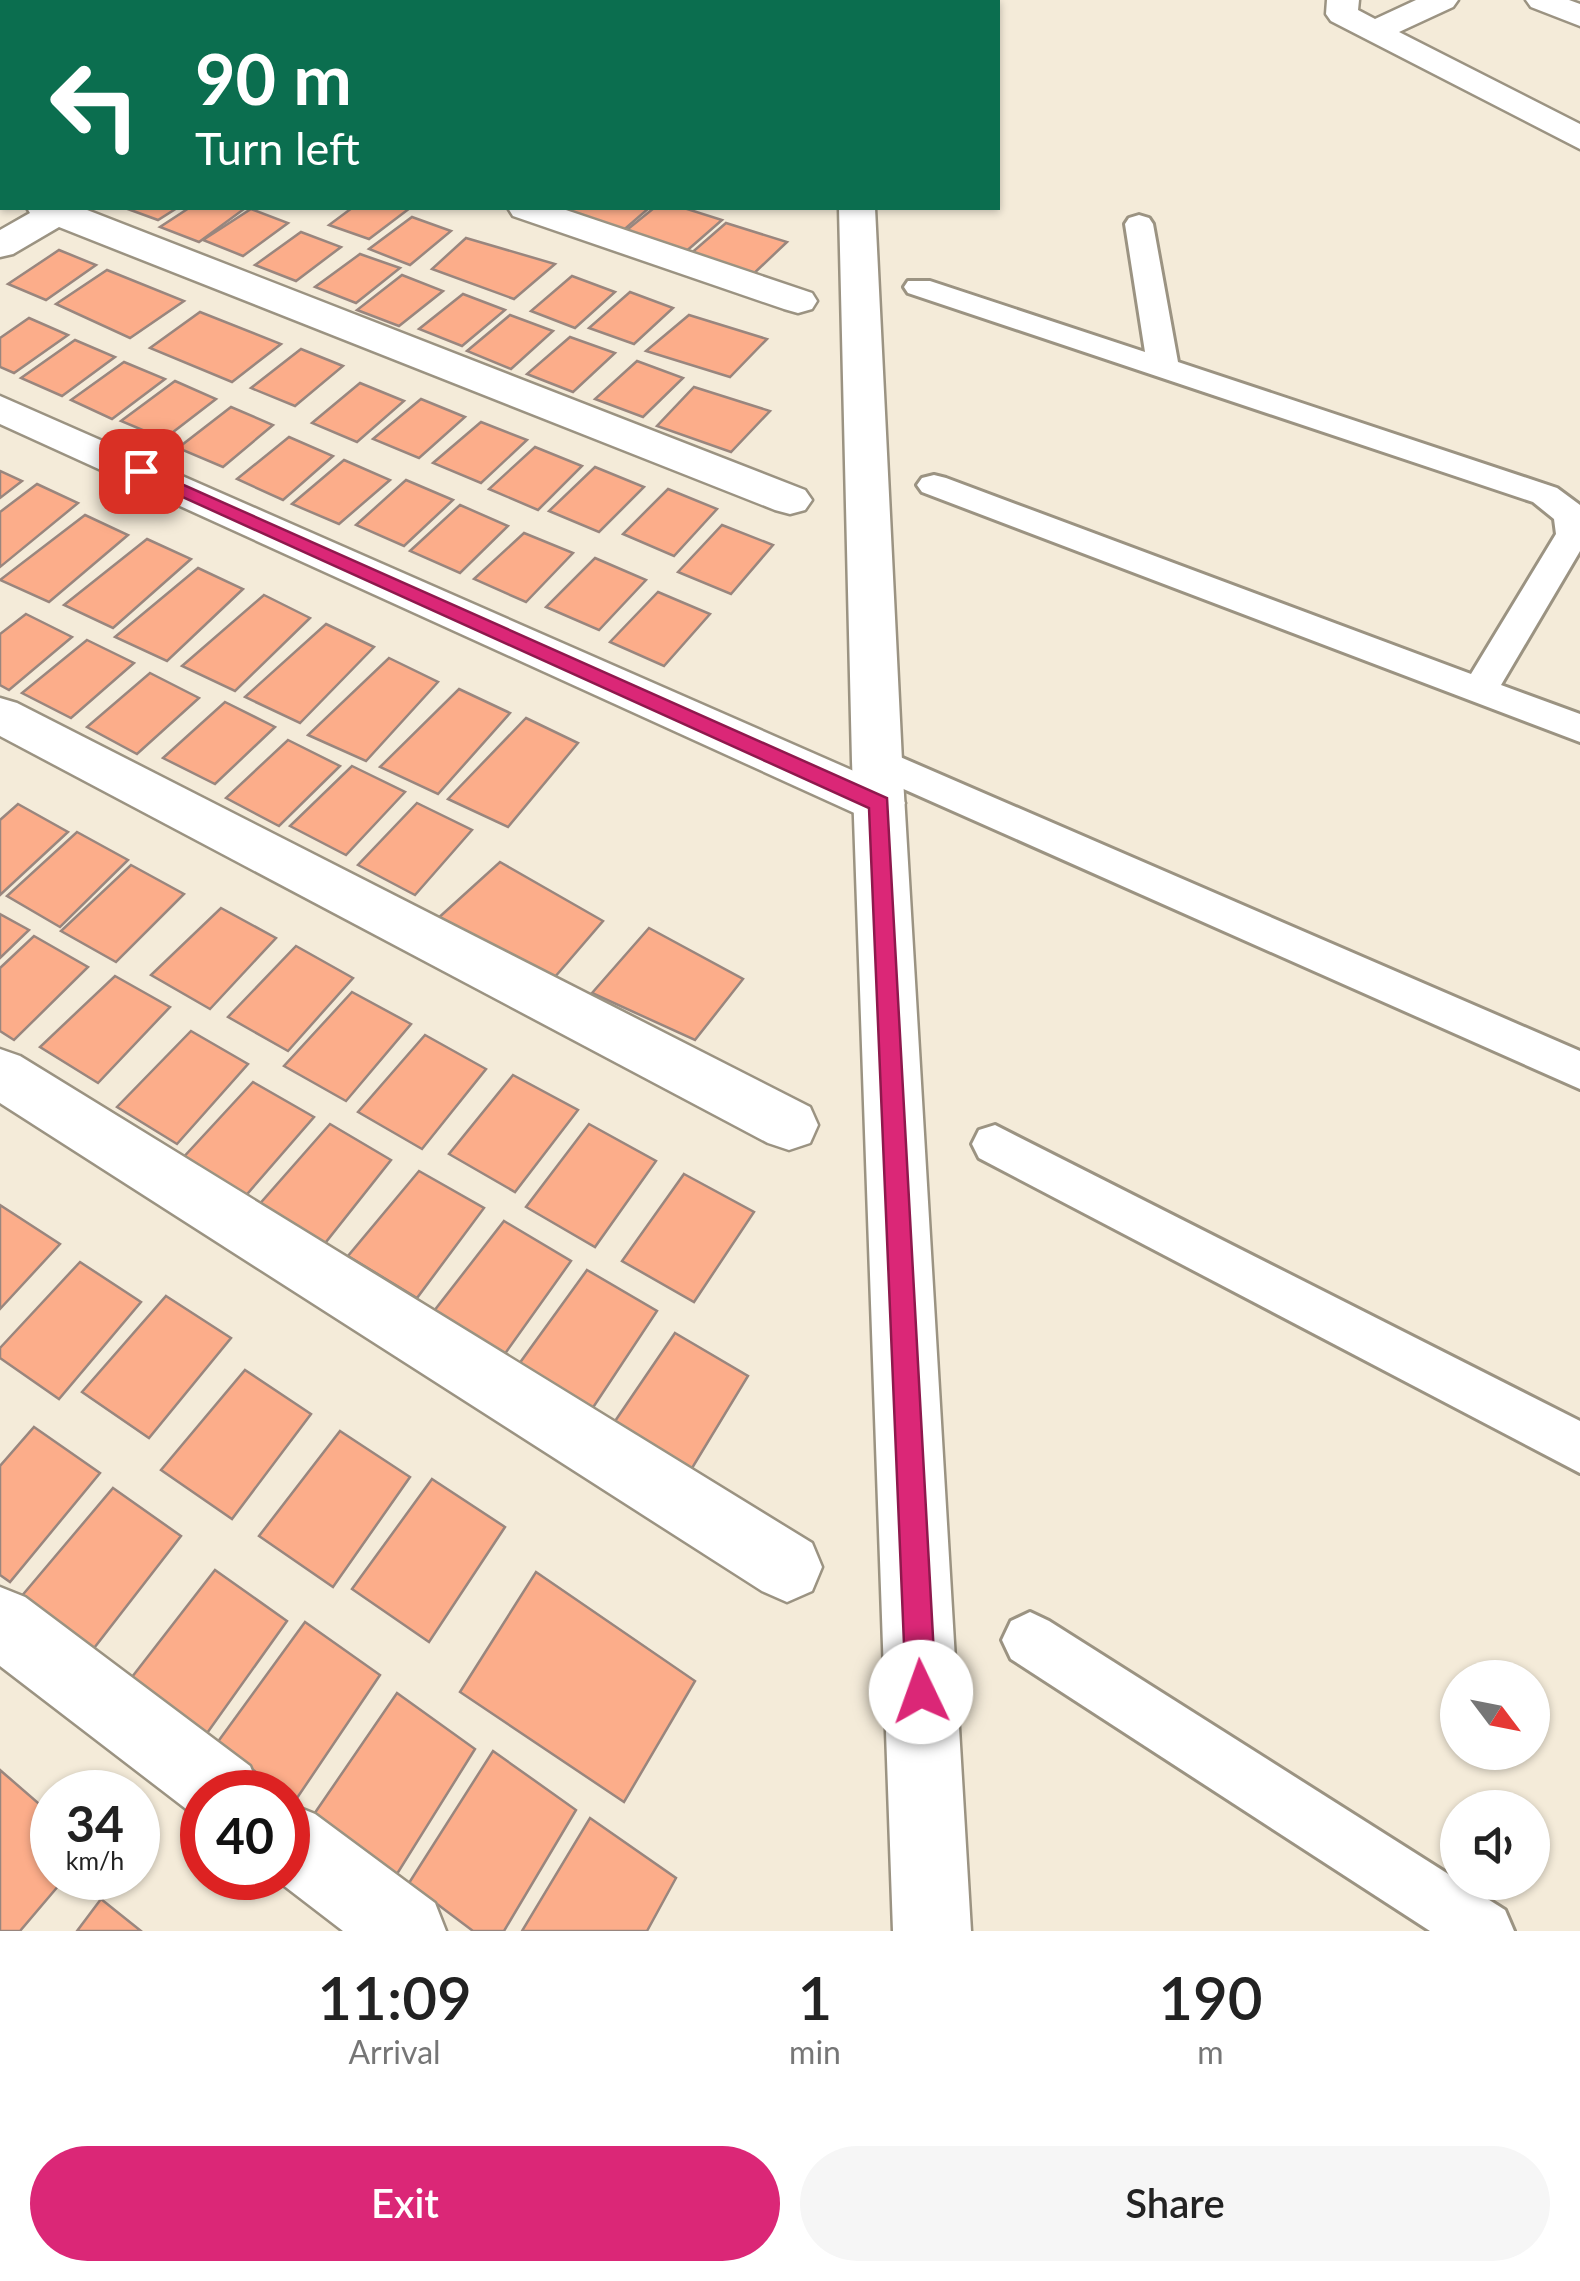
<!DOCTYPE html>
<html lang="en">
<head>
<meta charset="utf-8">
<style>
	body { margin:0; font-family:Lato,sans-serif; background:#f6f6f6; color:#222; height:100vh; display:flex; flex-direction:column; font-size:38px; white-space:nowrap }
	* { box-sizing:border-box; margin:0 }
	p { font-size:32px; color:#767676 }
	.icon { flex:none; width:55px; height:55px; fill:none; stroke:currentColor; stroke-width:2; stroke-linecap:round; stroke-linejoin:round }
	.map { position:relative; height:1931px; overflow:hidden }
	.sheet { display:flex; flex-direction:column; background:#fff; flex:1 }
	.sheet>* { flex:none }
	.top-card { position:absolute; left:0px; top:0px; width:1000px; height:210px; box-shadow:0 2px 8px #0004; background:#0b6e4f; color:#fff; overflow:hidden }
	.needle { width:65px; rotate:122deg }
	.controls { position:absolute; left:1440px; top:1660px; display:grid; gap:20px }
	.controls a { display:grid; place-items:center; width:110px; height:110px; border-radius:50%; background:#fff; box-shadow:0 2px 8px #0004; font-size:50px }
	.speed { position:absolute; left:30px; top:1770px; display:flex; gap:20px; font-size:50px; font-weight:700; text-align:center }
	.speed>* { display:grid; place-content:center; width:130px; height:130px; border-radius:50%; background:#fff; box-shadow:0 2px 8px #0004; line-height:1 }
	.speed small { font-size:25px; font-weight:400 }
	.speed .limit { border:15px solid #d22; background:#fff; color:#111 }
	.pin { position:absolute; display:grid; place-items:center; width:85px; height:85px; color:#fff; margin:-42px; border-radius:20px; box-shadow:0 5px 15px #0006 }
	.me { position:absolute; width:110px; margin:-55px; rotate:357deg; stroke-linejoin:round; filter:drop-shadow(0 0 8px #0008) }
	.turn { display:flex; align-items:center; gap:35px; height:210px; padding:0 30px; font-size:45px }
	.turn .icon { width:130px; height:130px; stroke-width:2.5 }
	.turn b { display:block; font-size:70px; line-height:85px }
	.eta { display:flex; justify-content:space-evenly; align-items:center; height:170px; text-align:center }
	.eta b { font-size:60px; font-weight:600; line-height:70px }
	.primary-button { display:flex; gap:20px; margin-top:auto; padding:20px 30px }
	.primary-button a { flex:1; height:115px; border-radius:60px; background:#db2777; color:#fff; font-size:40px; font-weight:600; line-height:115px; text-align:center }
	.primary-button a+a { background:#f6f6f6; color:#222 }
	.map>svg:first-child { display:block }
</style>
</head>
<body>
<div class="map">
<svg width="1580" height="1931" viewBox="0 0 1580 1931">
	<rect width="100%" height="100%" fill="#f4ebd9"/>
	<!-- building -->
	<g fill="#fcad8a" stroke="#99867e" stroke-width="2.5">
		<polygon points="125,208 177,208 158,220"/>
		<polygon points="189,208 239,208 244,209 199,242 160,227"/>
		<polygon points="352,208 410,208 369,239 329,225"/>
		<polygon points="567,208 649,208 619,234 561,213"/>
		<polygon points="654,208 684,208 722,220 683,254 623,233"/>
		<polygon points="251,209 288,223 243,256 203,240"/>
		<polygon points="412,217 451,231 410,265 369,249"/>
		<polygon points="726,223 787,242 749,278 688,256"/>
		<polygon points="301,232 341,247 296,281 255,265"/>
		<polygon points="466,238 555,264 514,299 432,269"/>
		<polygon points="59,250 96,265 46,300 8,284"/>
		<polygon points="360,254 400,268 356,303 315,287"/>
		<polygon points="107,270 184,301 130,338 56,304"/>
		<polygon points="402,275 443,291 399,326 357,310"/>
		<polygon points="572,276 615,292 575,328 531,311"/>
		<polygon points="630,292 673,308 634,344 589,328"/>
		<polygon points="463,294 505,310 462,346 419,329"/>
		<polygon points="200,312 281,344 232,382 150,348"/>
		<polygon points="510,315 553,331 511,369 467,351"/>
		<polygon points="689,315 767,339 730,377 646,351"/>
		<polygon points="29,318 68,335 14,373 0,367 0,338"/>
		<polygon points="570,337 615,353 573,392 527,374"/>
		<polygon points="75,340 115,357 62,396 21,378"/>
		<polygon points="301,349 343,366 295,406 251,388"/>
		<polygon points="637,361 683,378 643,417 595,399"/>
		<polygon points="124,362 165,379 112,419 71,400"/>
		<polygon points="175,381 216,399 164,439 121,421"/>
		<polygon points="360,383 404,401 357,442 312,423"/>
		<polygon points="694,387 770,411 731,452 657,426"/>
		<polygon points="421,399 465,417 419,458 373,439"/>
		<polygon points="231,407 273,425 223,467 178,448"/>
		<polygon points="481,422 527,440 481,483 433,463"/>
		<polygon points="289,437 333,456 283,500 237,479"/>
		<polygon points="535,447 582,466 538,510 489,489"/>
		<polygon points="344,460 390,480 339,524 292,504"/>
		<polygon points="595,467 644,487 599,532 549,511"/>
		<polygon points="0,471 22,481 0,498"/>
		<polygon points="406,480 453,500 404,546 356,525"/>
		<polygon points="37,484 78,503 0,567 0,512"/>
		<polygon points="668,489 717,509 674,556 623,534"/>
		<polygon points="460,505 508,526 460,573 410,551"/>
		<polygon points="85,515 128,535 49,602 0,580"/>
		<polygon points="722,525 773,545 731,594 678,572"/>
		<polygon points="524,533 573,553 526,602 474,579"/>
		<polygon points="147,539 191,559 113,628 64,605"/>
		<polygon points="595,558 646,580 599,630 546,607"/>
		<polygon points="198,568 243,589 167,661 115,637"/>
		<polygon points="658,592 710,614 664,666 610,642"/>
		<polygon points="264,595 310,618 235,691 182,666"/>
		<polygon points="26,614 72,637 9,690 0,685 0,634"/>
		<polygon points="326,624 374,647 300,723 245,697"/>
		<polygon points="87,640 134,663 71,718 22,693"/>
		<polygon points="389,658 438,682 366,761 308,735"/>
		<polygon points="150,673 199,698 137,754 87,727"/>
		<polygon points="459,689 510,713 438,794 380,767"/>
		<polygon points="225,702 275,727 215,784 163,758"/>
		<polygon points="526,718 578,743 508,827 448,799"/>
		<polygon points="288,740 340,766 279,826 226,798"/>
		<polygon points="352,766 405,792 346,855 290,826"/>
		<polygon points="417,803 472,830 415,895 358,865"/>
		<polygon points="18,804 68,832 0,895 0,820"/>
		<polygon points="77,832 128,860 60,927 7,896"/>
		<polygon points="500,862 603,921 554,978 435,921"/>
		<polygon points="131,865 184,894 116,962 61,931"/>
		<polygon points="221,908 276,938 210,1009 151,975"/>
		<polygon points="0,914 29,930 0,958"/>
		<polygon points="649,928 743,979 695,1040 592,993"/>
		<polygon points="34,936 88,967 14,1040 0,1031 0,968"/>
		<polygon points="296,946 353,978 288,1051 228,1017"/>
		<polygon points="115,976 170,1007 98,1083 40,1047"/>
		<polygon points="352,992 411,1024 346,1101 284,1066"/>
		<polygon points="191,1031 248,1064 177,1144 117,1107"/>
		<polygon points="425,1035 486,1069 422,1149 358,1112"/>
		<polygon points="513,1075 578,1110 515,1192 449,1154"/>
		<polygon points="253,1082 314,1117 242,1200 180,1161"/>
		<polygon points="330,1124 391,1160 322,1247 257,1207"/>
		<polygon points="589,1124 656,1161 595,1247 526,1207"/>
		<polygon points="419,1171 484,1208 417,1298 348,1256"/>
		<polygon points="684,1174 754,1212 694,1302 622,1261"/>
		<polygon points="0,1205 60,1244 0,1309"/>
		<polygon points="504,1221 571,1261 504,1355 434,1311"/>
		<polygon points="80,1262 141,1302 59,1399 0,1358 0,1348"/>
		<polygon points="587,1270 657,1311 592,1409 519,1364"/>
		<polygon points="166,1296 231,1338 149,1438 82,1392"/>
		<polygon points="675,1333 748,1376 686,1478 609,1430"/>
		<polygon points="245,1370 311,1414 232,1519 161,1470"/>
		<polygon points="34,1427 100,1473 10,1582 0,1575 0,1466"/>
		<polygon points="340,1431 410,1477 333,1587 259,1536"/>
		<polygon points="432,1479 505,1527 429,1642 352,1589"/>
		<polygon points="113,1488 181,1536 91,1652 20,1598"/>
		<polygon points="215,1570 287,1621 200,1743 125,1686"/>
		<polygon points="536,1572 695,1681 624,1802 460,1692"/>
		<polygon points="305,1622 380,1675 295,1801 217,1743"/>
		<polygon points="397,1693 475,1749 392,1882 310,1820"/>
		<polygon points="493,1751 576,1810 504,1931 473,1931 409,1883"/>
		<polygon points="0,1770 52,1815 52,1878 65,1878 20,1931 0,1931"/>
		<polygon points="590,1818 676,1878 647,1931 522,1931"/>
		<polygon points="101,1899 141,1931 77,1931"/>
	</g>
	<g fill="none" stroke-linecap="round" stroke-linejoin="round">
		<defs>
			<g id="lane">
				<polygon points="1139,215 1149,218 1153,224 1178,362 1557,488 1580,505 1580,551 1501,685 1580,714 1580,742 922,492 917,485 922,478 934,475 946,478 1471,674 1556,534 1554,519 1533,502 908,293 904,287 908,281 930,281 1145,352 1125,224 1129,218"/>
				<polygon points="877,747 1580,1051 1580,1089 863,771 858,761 863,751"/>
				<polygon points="995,1125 1580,1421 1580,1473 979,1158 972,1144 979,1130"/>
				<polygon points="1030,1612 1049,1621 1505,1910 1514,1931 1430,1931 1011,1659 1002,1640 1011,1621"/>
			</g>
			<g id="street">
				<polygon points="278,0 316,0 318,2 280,2"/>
				<polygon points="1327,0 1359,0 1358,10 1375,19 1416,0 1458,0 1453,7 1399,32 1580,124 1580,149 1331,21 1326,14"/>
				<polygon points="1526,0 1569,0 1580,4 1580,26 1531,7"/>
				<polygon points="0,19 2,20 2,40 0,39"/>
				<polygon points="0,178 2,179 2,201 0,200"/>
				<polygon points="27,208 82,208 805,490 812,500 805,510 790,514 775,510 59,227 13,254 0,257 0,230 30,213"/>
				<polygon points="508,208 560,208 812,293 817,301 812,309 798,313 784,309 513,216"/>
				<polygon points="0,396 897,790 905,803 897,816 879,822 861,816 0,424"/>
				<polygon points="0,698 17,703 810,1107 818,1125 810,1143 789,1150 768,1143 0,736"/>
				<polygon points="0,1049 20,1056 812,1543 822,1567 812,1591 787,1602 762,1591 0,1103"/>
				<polygon points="0,1587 25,1597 250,1766 261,1792 202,1792 202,1821 198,1818 0,1666"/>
				<polygon points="288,1803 315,1814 435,1903 446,1931 343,1931 274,1878 288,1878"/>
			</g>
			<g id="secondary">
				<rect x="836" y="0" width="32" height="2"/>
				<polygon points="839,208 875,208 902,761 971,1931 893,1931 852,761"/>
			</g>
		</defs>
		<!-- lane casing -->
		<use href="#lane" stroke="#9b9382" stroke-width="6"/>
		<!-- street casing -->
		<use href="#street" stroke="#9b9382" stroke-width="5"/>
		<!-- secondary casing -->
		<use href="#secondary" stroke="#9b9382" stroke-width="5"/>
		<!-- lane -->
		<use href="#lane" fill="#fff" fill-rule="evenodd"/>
		<!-- street -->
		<use href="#street" fill="#fff" fill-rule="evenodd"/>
		<!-- secondary -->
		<use href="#secondary" fill="#fff" fill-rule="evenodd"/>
	</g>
	<!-- route -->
	<polygon fill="#db2777" stroke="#8e194d" stroke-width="2.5" points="141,466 887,798 936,1692 932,1702 921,1707 911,1702 906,1692 869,808 134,475 132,471"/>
</svg>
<div class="controls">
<a><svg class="needle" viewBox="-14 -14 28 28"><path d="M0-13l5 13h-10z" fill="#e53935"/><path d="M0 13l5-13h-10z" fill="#767676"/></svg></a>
<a><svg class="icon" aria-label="sound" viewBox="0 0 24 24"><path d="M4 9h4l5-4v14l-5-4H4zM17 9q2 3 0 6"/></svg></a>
</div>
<div class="speed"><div>34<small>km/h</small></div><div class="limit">40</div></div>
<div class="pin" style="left:141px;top:471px;background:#d93025"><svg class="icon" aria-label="arrive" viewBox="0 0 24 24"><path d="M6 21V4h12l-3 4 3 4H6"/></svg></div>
<svg class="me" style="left:921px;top:1692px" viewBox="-20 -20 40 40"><circle r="19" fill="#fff"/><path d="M0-13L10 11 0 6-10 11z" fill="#db2777"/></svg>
<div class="top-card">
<div class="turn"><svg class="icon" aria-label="left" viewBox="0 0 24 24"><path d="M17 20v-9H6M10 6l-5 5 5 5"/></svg><div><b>90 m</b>Turn left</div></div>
</div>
</div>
<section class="sheet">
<div class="eta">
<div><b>11:09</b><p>Arrival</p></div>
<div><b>1</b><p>min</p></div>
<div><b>190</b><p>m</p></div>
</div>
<div class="primary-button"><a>Exit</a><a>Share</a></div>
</section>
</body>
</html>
